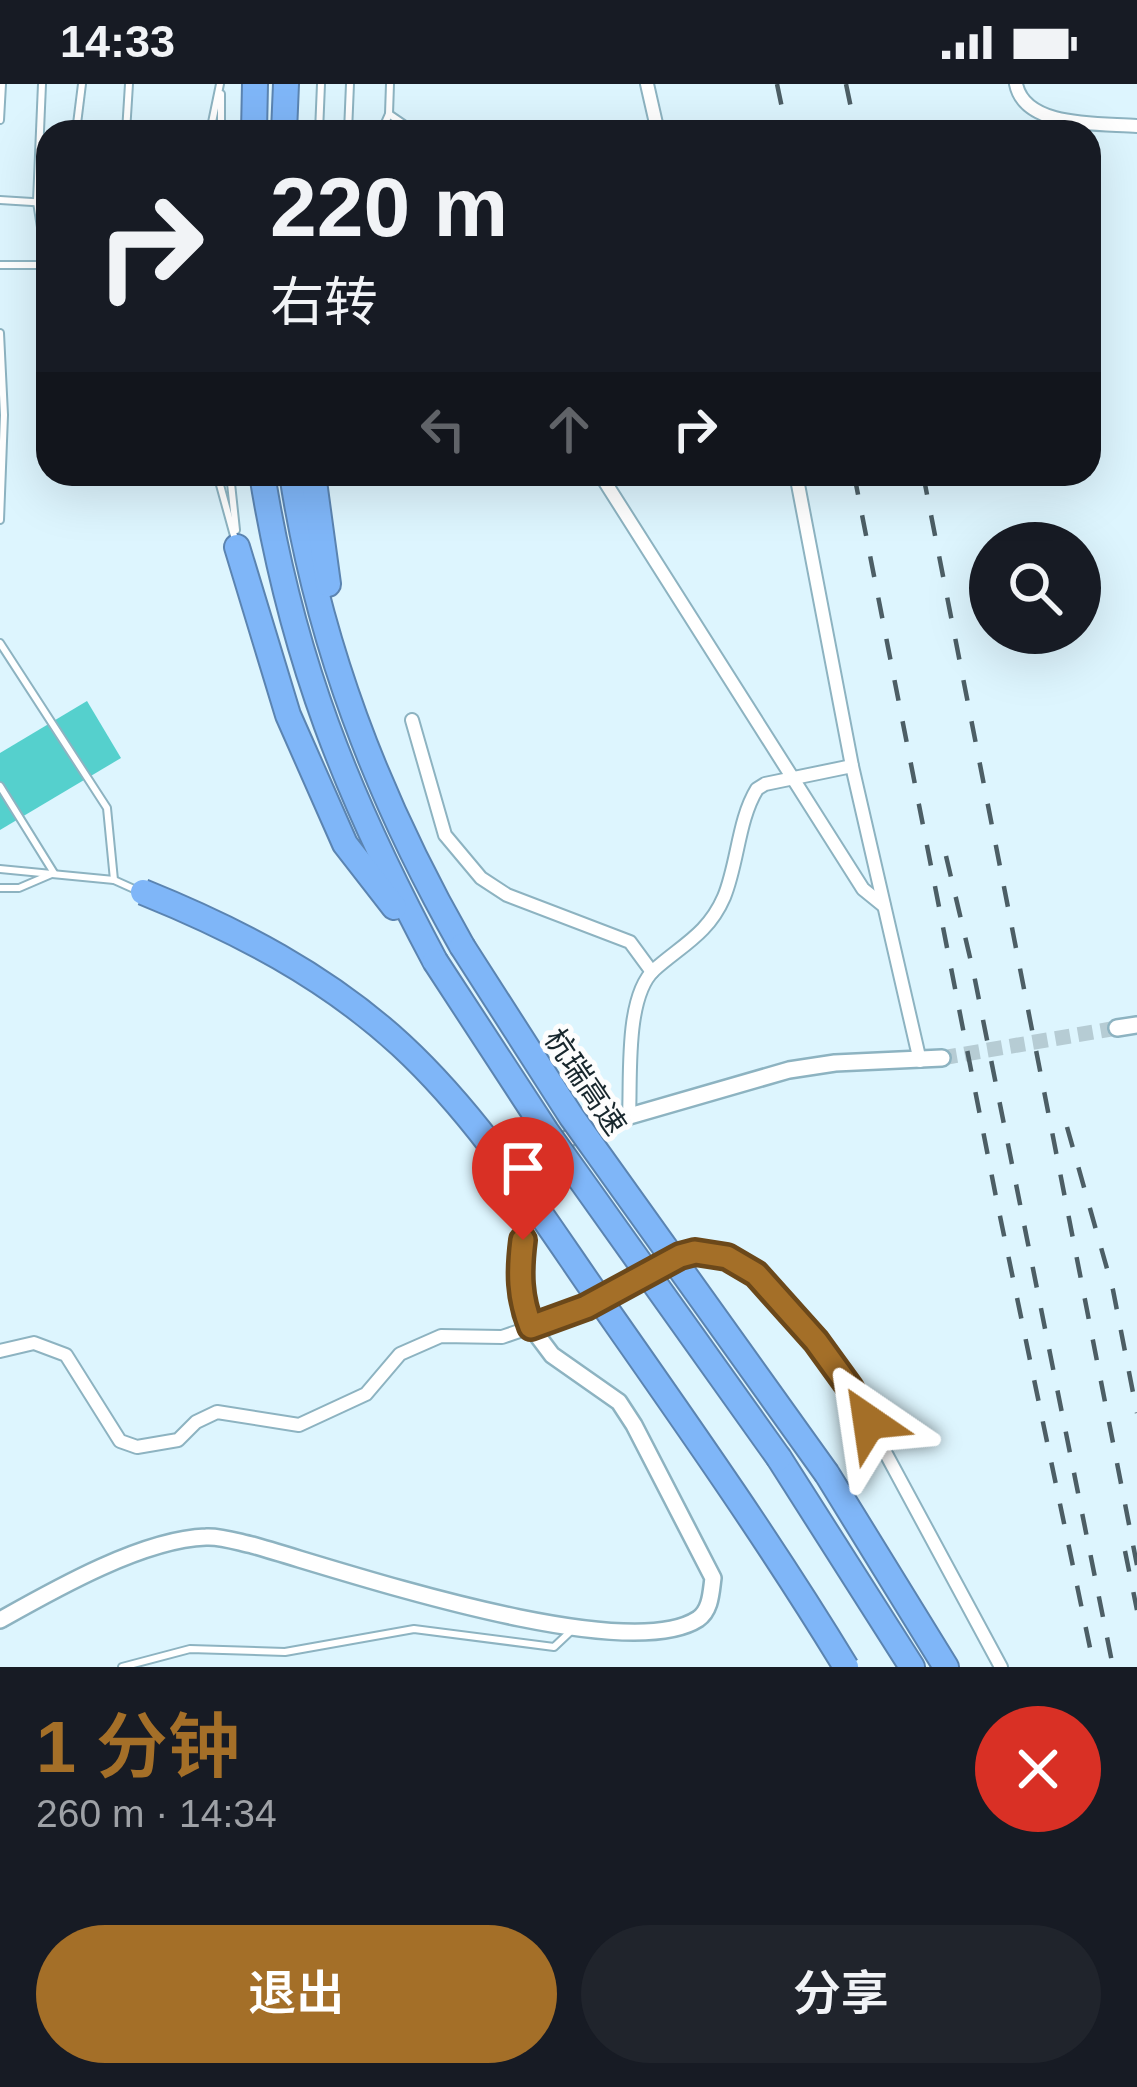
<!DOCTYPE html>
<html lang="zh">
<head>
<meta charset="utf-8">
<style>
	body { margin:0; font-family:Helvetica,"Noto Sans SC",sans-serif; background:#20242c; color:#f1f3f6; height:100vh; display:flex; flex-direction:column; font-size:45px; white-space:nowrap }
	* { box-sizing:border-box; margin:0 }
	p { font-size:39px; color:#9ea1a6 }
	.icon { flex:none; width:66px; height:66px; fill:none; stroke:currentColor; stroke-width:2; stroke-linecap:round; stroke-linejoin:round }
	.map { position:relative; height:1583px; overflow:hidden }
	.drawer { display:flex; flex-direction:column; background:#171b24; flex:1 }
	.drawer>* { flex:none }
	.top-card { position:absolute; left:36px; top:36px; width:1065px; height:366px; border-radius:36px; box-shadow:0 12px 48px #0002; background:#171b24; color:#f1f3f6; overflow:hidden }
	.tools { position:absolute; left:969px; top:438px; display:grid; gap:24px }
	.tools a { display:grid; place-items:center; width:132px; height:132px; border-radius:50%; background:#171b24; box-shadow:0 12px 48px #0002; font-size:60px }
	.pin { position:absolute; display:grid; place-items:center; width:102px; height:102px; color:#fff; margin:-123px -51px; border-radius:50% 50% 50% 0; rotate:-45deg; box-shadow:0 0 12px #0007 }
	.pin .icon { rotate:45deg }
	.me { position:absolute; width:132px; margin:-66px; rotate:328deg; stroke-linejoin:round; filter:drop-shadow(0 0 9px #0008) }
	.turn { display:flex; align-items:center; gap:42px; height:252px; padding:0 36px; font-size:54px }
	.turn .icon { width:156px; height:156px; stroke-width:2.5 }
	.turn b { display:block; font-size:84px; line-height:102px }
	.lanes { display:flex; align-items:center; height:114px; padding:0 36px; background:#0003; justify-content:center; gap:60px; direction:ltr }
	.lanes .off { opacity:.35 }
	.round { display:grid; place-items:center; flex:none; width:126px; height:126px; border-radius:63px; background:#20242c }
	.overview { display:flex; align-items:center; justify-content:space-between; height:204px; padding:0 36px }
	h1 { font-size:72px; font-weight:600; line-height:90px; color:#a46f28 }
	.button { display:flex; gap:24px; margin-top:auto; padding:24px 36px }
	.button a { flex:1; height:138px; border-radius:72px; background:#a46f28; color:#fff; font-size:48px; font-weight:600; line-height:138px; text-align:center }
	.button a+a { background:#20242c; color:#f1f3f6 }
	.status { display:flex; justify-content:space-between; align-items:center; height:84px; padding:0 60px; background:#171b24; direction:ltr }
	.status svg { height:33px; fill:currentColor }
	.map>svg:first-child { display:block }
</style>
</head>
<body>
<div class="status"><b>14:33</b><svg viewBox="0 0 49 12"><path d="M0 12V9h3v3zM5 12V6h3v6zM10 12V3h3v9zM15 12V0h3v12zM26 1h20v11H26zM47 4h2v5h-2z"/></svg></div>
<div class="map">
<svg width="1137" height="1583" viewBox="0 0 1137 1583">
	<rect width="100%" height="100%" fill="#ddf5fe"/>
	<!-- building -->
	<polygon fill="#55d0cd" points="87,617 121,674 0,746 0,669"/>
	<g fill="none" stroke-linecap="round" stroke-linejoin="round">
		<!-- tertiary-tunnel -->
		<polyline stroke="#b6ccd4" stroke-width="15" stroke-dasharray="15 8" stroke-linecap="butt" points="942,974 1117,944"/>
		<defs>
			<g id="service">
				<polyline points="42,0 37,118 47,181"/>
				<polyline points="389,30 411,45 434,48"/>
				<polyline points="0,36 2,0"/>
				<polyline points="76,48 82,0"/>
				<polyline points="126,48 129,0"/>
				<polyline points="210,48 220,0"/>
				<polyline points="221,48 221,10"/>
				<polyline points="319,48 321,0"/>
				<polyline points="348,48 350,0"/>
				<polyline points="381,48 389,30 390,0"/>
				<polyline points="0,116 48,119"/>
				<polyline points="0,181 48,181"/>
				<polyline points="0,249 4,331 0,436"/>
				<polyline points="217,390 236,459"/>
				<polyline points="230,390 236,446"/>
				<polyline points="0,559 107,724 114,796"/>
				<polyline points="0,702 54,789 19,804 0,804"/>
				<polyline points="0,785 114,796 134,805"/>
				<polyline points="122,1583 190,1565 285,1568 414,1545 554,1563 572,1546"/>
			</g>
			<g id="minor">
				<polyline points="647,0 658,48"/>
				<path d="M1016,0C1025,45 1102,39 1137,42"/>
				<polyline points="600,390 863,805 884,822"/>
				<polyline points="796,390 852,682 920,977"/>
				<polyline points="412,636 445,751 481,794 507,811 630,858 652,888"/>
				<path d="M629,1031C631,993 625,913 654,886C682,861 708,850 724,813C738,779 738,736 757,705L765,700L852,682"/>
				<polyline points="0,1267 34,1259 66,1271 120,1357 137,1363 178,1356 196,1338 217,1328 299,1341 366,1310 400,1270 441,1252 502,1253 531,1243 586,1223 680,1172 711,1169 742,1178 816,1257 850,1303 1001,1583"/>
			</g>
			<g id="tertiary">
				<polyline points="1117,944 1137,941"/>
				<path d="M0,1536C55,1505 143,1455 206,1453C221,1452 238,1458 252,1461C341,1486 624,1583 698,1535C711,1526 711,1508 713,1494L634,1341L619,1318L552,1271L531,1243L523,1222L519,1191L530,1085L543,1068L588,1044L789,986L835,979L942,974"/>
			</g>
			<g id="motorway">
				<polyline points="254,48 255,0"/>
				<polyline points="284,48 286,0"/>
				<path d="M262,390C292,576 347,712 435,877"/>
				<path d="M292,390C318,559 377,713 462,862"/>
				<polyline points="313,390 328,500"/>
				<polyline points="237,463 288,631 345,760 394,823"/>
				<polyline points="779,1374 912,1583"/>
				<polyline points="827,1390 946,1583"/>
			</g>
		</defs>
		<!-- service casing -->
		<use href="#service" stroke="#8db3c1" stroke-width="10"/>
		<!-- minor casing -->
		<use href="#minor" stroke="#8db3c1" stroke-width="16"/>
		<!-- tertiary casing -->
		<use href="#tertiary" stroke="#8db3c1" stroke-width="20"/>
		<!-- motorway casing -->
		<use href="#motorway" stroke="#5b84b1" stroke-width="28"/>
		<!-- service -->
		<use href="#service" stroke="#fff" stroke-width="6"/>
		<!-- minor -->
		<use href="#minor" stroke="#fff" stroke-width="12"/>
		<!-- tertiary -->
		<use href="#tertiary" stroke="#fff" stroke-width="15"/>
		<!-- motorway -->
		<use href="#motorway" stroke="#7fb6f8" stroke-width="24"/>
		<!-- rail -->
		<g stroke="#4c5e65" stroke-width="4.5" stroke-dasharray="21 21" stroke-linecap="butt">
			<polyline points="777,0 787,48"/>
			<polyline points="846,0 856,48"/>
			<polyline points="854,390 996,1113 1094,1583"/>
			<polyline points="923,390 1137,1481"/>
			<polyline points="946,772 973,886 1113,1583"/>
			<polyline points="1067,1043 1113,1206 1137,1329"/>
			<polyline points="1125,1467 1137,1526"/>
		</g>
		<defs>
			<g id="motorway-bridge">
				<path d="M143,808C237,846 326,892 401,961C481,1035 540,1130 602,1219C686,1339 770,1458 846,1583"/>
				<polyline points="462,862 571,1032 827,1390"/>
				<polyline points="435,877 546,1047 779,1374"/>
			</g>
		</defs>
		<!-- motorway-bridge casing -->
		<use href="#motorway-bridge" stroke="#5b84b1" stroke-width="28" stroke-linecap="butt"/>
		<!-- motorway-bridge -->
		<use href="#motorway-bridge" stroke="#7fb6f8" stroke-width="24"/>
	</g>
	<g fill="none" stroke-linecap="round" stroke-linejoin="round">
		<defs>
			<path id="route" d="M523,1156C519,1188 519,1213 531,1243L586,1223L680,1172L695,1168L727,1173L756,1190L816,1257L850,1304L869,1338"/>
		</defs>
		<!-- route casing -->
		<use href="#route" stroke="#6b481a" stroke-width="30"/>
		<!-- route -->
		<use href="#route" stroke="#a46f28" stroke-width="21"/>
	</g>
	<g text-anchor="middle" stroke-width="10" stroke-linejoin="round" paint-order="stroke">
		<!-- street labels -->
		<g font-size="30" fill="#18272d" stroke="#fdfdfd">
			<text transform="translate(585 998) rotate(56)" y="10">杭瑞高速</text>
		</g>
	</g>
</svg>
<div class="tools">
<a><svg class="icon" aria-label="search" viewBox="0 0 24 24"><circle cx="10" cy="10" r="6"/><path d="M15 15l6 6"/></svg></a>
</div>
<div class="pin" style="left:523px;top:1156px;background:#d93025"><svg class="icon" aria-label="arrive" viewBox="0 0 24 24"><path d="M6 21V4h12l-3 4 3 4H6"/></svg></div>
<svg class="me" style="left:869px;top:1338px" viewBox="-20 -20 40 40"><path d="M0-17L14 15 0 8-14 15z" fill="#a46f28" stroke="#fff" stroke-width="4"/></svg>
<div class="top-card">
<div class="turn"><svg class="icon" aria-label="right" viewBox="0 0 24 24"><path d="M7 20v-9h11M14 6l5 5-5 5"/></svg><div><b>220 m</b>右转</div></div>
<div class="lanes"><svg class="icon off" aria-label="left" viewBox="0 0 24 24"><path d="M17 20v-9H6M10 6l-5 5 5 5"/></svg><svg class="icon off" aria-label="ahead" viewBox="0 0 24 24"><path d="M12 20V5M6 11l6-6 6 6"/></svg><svg class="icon" aria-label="right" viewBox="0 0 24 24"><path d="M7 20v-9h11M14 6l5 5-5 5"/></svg></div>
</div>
</div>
<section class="drawer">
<div class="overview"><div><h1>1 分钟</h1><p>260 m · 14:34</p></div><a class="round" style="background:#d93025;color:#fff"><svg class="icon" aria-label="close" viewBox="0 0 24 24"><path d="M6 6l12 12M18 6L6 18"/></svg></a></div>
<div class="button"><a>退出</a><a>分享</a></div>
</section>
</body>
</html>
